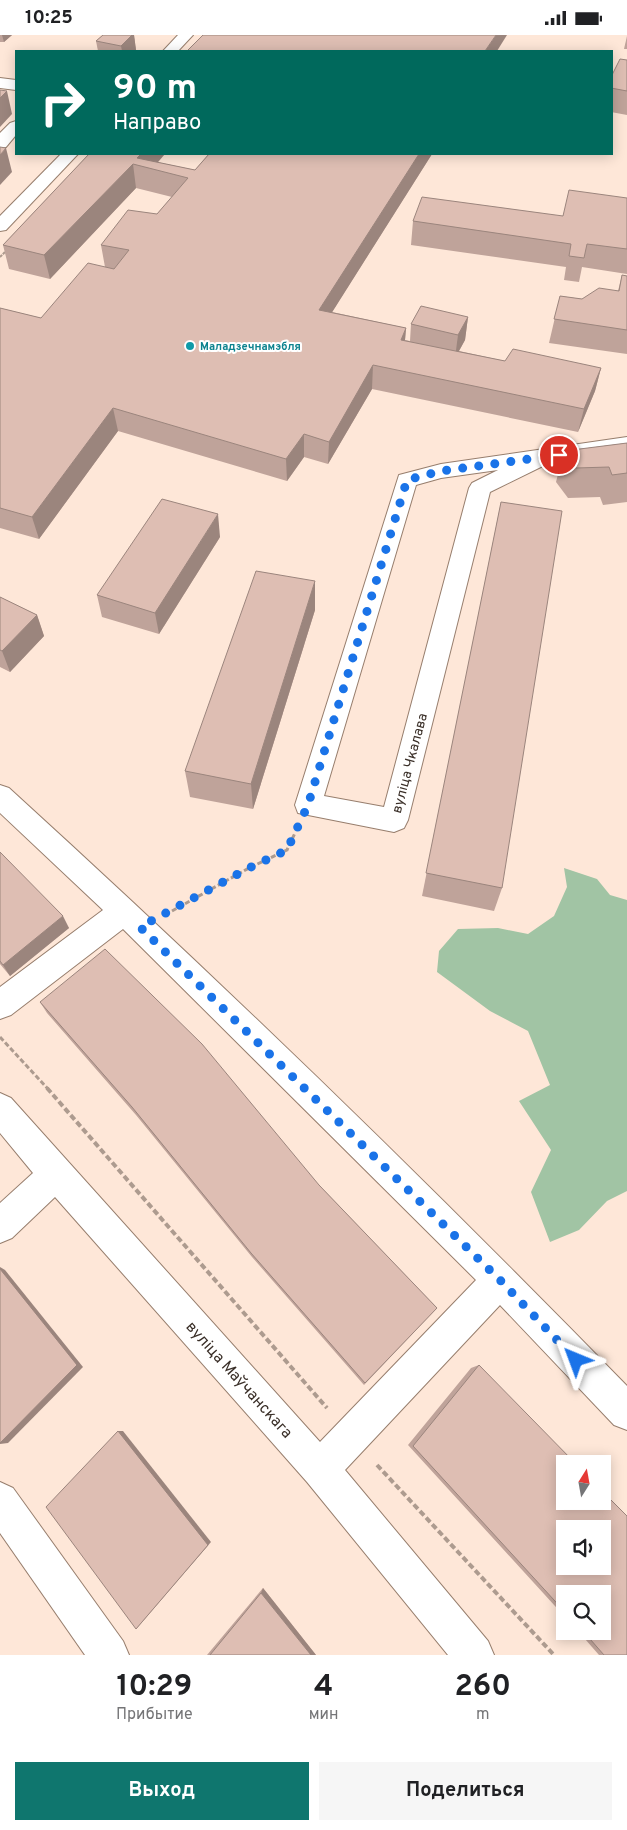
<!DOCTYPE html>
<html lang="ru">
<head>
<meta charset="utf-8">
<style>
	body { margin:0; font-family:Overpass,sans-serif; background:#f6f6f6; color:#202124; height:100vh; display:flex; flex-direction:column; font-size:19px; white-space:nowrap }
	* { box-sizing:border-box; margin:0 }
	p { font-size:16px; color:#757577 }
	.icon { flex:none; width:28px; height:28px; fill:none; stroke:currentColor; stroke-width:2; stroke-linecap:round; stroke-linejoin:round }
	.map { position:relative; height:1620px; overflow:hidden }
	.sheet { display:flex; flex-direction:column; background:#fff; flex:1 }
	.sheet>* { flex:none }
	.banner { position:absolute; left:15px; top:15px; width:598px; height:105px; border-radius:0px; box-shadow:0 2px 12px #0003; background:#00695c; color:#fff; overflow:hidden }
	.needle { width:32px; rotate:11deg }
	.tools { position:absolute; left:556px; top:1420px; display:grid; gap:10px }
	.tools a { display:grid; place-items:center; width:55px; height:55px; border-radius:0px; background:#fff; box-shadow:0 2px 12px #0003; font-size:25px }
	.pin { position:absolute; display:grid; place-items:center; width:42px; height:42px; color:#fff; margin:-21px; border:2px solid #fff; border-radius:50%; box-shadow:0 1px 5px #0007 }
	.me { position:absolute; width:55px; margin:-28px; rotate:316deg; stroke-linejoin:round; filter:drop-shadow(0 0 4px #0008) }
	.turn { display:flex; align-items:center; gap:18px; height:105px; padding:0 15px; font-size:22px }
	.turn .icon { width:65px; height:65px; stroke-width:2.5 }
	.turn b { display:block; font-size:35px; line-height:42px }
	.eta { display:flex; justify-content:space-evenly; align-items:center; height:85px; text-align:center }
	.eta b { font-size:30px; font-weight:700; line-height:35px }
	.primary-button { display:flex; gap:10px; margin-top:auto; padding:10px 15px }
	.primary-button a { flex:1; height:58px; border-radius:0px; background:#0f766e; color:#fff; font-size:20px; font-weight:700; line-height:58px; text-align:center }
	.primary-button a+a { background:#f6f6f6; color:#202124 }
	.status { display:flex; justify-content:space-between; align-items:center; height:35px; padding:0 25px; background:#fff; direction:ltr }
	.status svg { height:14px; fill:currentColor }
	.map>svg:first-child { display:block }
</style>
</head>
<body>
<div class="status"><b>10:25</b><svg viewBox="0 0 49 12"><path d="M0 12V9h3v3zM5 12V6h3v6zM10 12V3h3v9zM15 12V0h3v12zM26 1h20v11H26zM47 4h2v5h-2z"/></svg></div>
<div class="map">
<svg width="627" height="1620" viewBox="0 0 627 1620">
	<rect width="100%" height="100%" fill="#fee7d8"/>
	<!-- green -->
	<polygon fill="#a1c4a4" points="564,833 597,844 610,860 627,865 627,1156 607,1166 579,1195 550,1207 531,1157 551,1115 519,1066 550,1050 528,996 490,976 437,937 439,916 458,894 498,893 528,899 554,881 567,852"/>
	<g fill="none" stroke-linecap="round" stroke-linejoin="round">
		<defs>
			<g id="minor">
				<polygon points="178,0 193,0 178,16 163,16"/>
				<polygon points="0,43 16,45 16,55 0,53"/>
				<polygon points="16,86 16,100 6,112 0,113 0,98 10,88"/>
				<polygon points="61,119 78,119 6,195 0,196 0,181"/>
				<path d="M627,402V416L549,428L490,457L408,785L404,793L394,797L298,778L295,770L399,440L441,429ZM498,435L472,448L469,453L384,772L324,761L416,450L441,443Z"/>
				<path d="M0,750L9,753C221,946 427,1146 627,1351V1395L614,1390L500,1270L345,1435L488,1606L494,1620H448L307,1447L55,1162L12,1203L0,1208V1168L33,1138L0,1098V1058L11,1063L320,1407L476,1245L123,894L11,980L0,984V952L103,875L0,778Z"/>
				<polygon points="0,1447 13,1453 123,1606 129,1620 85,1620 0,1498"/>
			</g>
		</defs>
		<!-- minor casing -->
		<use href="#minor" stroke="#977e6d" stroke-width="2"/>
		<!-- path-far2 -->
		<polyline stroke="#ad9b8f" stroke-width="2" stroke-dasharray="3 1" stroke-linecap="butt" points="0,222 6,216"/>
		<!-- path-far1 -->
		<g stroke="#ad9b8f" stroke-width="3" stroke-dasharray="5 2.5" stroke-linecap="butt">
			<polyline points="172,876 249,833 287,815 295,798"/>
			<polyline points="0,1002 48,1054"/>
		</g>
		<!-- path -->
		<g stroke="#ad9b8f" stroke-width="4" stroke-dasharray="6 3" stroke-linecap="butt">
			<polyline points="47,1053 327,1373"/>
			<polyline points="377,1430 554,1620"/>
		</g>
		<!-- minor -->
		<use href="#minor" fill="#fff" fill-rule="evenodd"/>
	</g>
	<!-- wall -->
	<g fill="#bfa39a">
		<polygon points="0,0 12,0 4,7 0,7"/>
		<polygon points="103,0 134,0 136,15 135,16 98,16 96,6"/>
		<polygon points="627,1 627,14 624,14"/>
		<polygon points="627,25 627,80 611,77 611,42"/>
		<polygon points="89,119 157,127 195,135 209,119 432,119 332,277 406,293 405,305 410,306 411,289 468,282 465,305 459,316 505,326 601,333 595,356 578,397 372,354 328,429 304,422 287,446 118,396 39,504 0,493 0,273 41,283 105,232 101,210 157,179 172,162 136,153 50,244 9,234 3,210"/>
		<polygon points="627,163 627,239 582,232 579,247 564,245 566,232 411,210 413,186 563,181"/>
		<polygon points="622,240 627,241 627,319 549,308 560,261 582,264 618,256"/>
		<polygon points="627,408 627,467 603,470 600,462 568,463 556,447 564,416"/>
		<polygon points="501,467 502,853 494,876 422,861"/>
		<polygon points="220,502 159,599 102,582 97,560"/>
		<polygon points="315,546 315,575 253,774 190,762 185,736"/>
		<polygon points="0,562 37,580 44,601 10,637 0,632"/>
		<polygon points="0,817 69,893 10,941 0,929"/>
		<polygon points="40,967 319,1150 437,1273 364,1350 252,1222 136,1080 47,978"/>
		<polygon points="479,1330 627,1620 599,1620 578,1596 602,1596 565,1559 565,1582 408,1410 471,1333"/>
		<polygon points="263,1553 316,1620 207,1620"/>
	</g>
	<!-- shaded-wall -->
	<g fill="#9b857d">
		<polygon points="2,0 12,0 4,7"/>
		<polygon points="132,0 134,0 136,15 135,16 122,16 121,11"/>
		<polygon points="496,0 507,0 497,16 485,16"/>
		<polygon points="7,56 12,79 0,92 0,63"/>
		<polygon points="6,113 12,137 0,150 0,120"/>
		<polygon points="141,119 165,119 152,134 137,123"/>
		<polygon points="419,119 432,119 319,298 319,275"/>
		<polygon points="133,129 136,153 50,244 44,220"/>
		<polygon points="468,282 465,305 455,323 458,300"/>
		<polygon points="406,293 404,317 401,305"/>
		<polygon points="373,330 372,354 328,429 329,407"/>
		<polygon points="601,333 595,356 578,397 584,374"/>
		<polygon points="113,373 118,396 39,504 32,482"/>
		<polygon points="304,399 304,422 287,446 286,424"/>
		<polygon points="218,479 220,502 159,599 155,578"/>
		<polygon points="315,546 315,575 253,774 251,749"/>
		<polygon points="37,580 44,601 10,637 2,616"/>
		<polygon points="63,881 69,893 10,941 3,930"/>
		<polygon points="0,1232 5,1235 83,1332 8,1408 0,1409"/>
		<polygon points="118,1396 123,1396 211,1507 136,1594"/>
		<polygon points="263,1553 316,1620 311,1620 261,1558"/>
	</g>
	<!-- building -->
	<g fill="#debeb3" stroke="#9b857d" fill-rule="evenodd">
		<polygon points="103,0 132,0 121,11 96,6"/>
		<polygon points="203,0 496,0 485,16 187,16"/>
		<polygon points="620,24 627,25 627,56 611,53 611,42"/>
		<polygon points="0,55 7,56 0,63"/>
		<polygon points="0,112 6,113 0,120"/>
		<polygon points="89,119 141,119 137,123 195,135 209,119 419,119 319,275 406,293 401,305 505,326 513,314 601,333 584,374 373,330 329,407 304,399 286,424 113,373 32,482 0,473 0,273 41,283 88,228 114,234 129,215 101,210 128,175 157,179 188,143 133,129 44,220 3,210"/>
		<polygon points="569,155 627,163 627,214 587,209 584,223 569,221 571,209 413,186 422,162 563,181"/>
		<polygon points="622,240 627,241 627,295 554,284 560,261 582,264 599,253 619,256"/>
		<polygon points="421,271 468,282 458,300 411,289"/>
		<polygon points="627,408 627,438 612,440 609,432 576,433 564,416"/>
		<polygon points="162,464 218,479 155,578 97,560"/>
		<polygon points="501,467 562,476 502,853 426,838"/>
		<polygon points="256,536 315,546 251,749 185,736"/>
		<polygon points="0,562 37,580 2,616 0,615"/>
		<polygon points="0,817 63,881 3,930 0,926"/>
		<polygon points="105,914 202,1009 319,1150 437,1273 365,1348 251,1218 132,1072 40,967"/>
		<polygon points="0,1234 77,1330 0,1408"/>
		<path d="M479,1330L576,1429H565V1466H602V1456L627,1481V1620H604L583,1596H602V1559H565V1577L413,1411ZM565,1494H602V1531H565Z"/>
		<polygon points="118,1396 208,1510 136,1594 46,1472"/>
		<polygon points="261,1558 311,1620 210,1620"/>
	</g>
	<g fill="none" stroke-linecap="round" stroke-linejoin="round">
		<!-- route -->
		<polyline stroke="#1a73e8" stroke-width="9" stroke-dasharray="0 16.2" points="559,420 441,436 407,445 308,770 287,815 249,833 140,892 500,1245 576,1325"/>
	</g>
	<!-- markers -->
	<circle fill="#0f9aa8" stroke="#fff" stroke-width="2" cx="190" cy="311" r="5"/>
	<g text-anchor="middle" stroke-width="4" stroke-linejoin="round" paint-order="stroke">
		<!-- far-culture labels -->
		<g font-size="11" font-weight="bold" fill="#0d838f" stroke="#fff" text-anchor="start">
			<text x="200" y="315">Маладзечнамэбля</text>
		</g>
		<!-- street labels -->
		<g font-size="14" fill="#3a2f28" stroke="#fff">
			<text transform="translate(409 728) rotate(-75)" y="5">вуліца Чкалава</text>
		</g>
		<!-- near-street labels -->
		<g font-size="16" fill="#3a2f28" stroke="#fff">
			<text transform="translate(240 1344) rotate(48)" y="6">вуліца Маўчанскага</text>
		</g>
	</g>
</svg>
<div class="tools">
<a><svg class="needle" viewBox="-14 -14 28 28"><path d="M0-13l5 13h-10z" fill="#e53935"/><path d="M0 13l5-13h-10z" fill="#757577"/></svg></a>
<a><svg class="icon" aria-label="sound" viewBox="0 0 24 24"><path d="M4 9h4l5-4v14l-5-4H4zM17 9q2 3 0 6"/></svg></a>
<a><svg class="icon" aria-label="search" viewBox="0 0 24 24"><circle cx="10" cy="10" r="6"/><path d="M15 15l6 6"/></svg></a>
</div>
<div class="pin" style="left:559px;top:420px;background:#d93025"><svg class="icon" aria-label="arrive" viewBox="0 0 24 24"><path d="M6 21V4h12l-3 4 3 4H6"/></svg></div>
<svg class="me" style="left:576px;top:1325px" viewBox="-20 -20 40 40"><path d="M0-17L14 15 0 8-14 15z" fill="#1a73e8" stroke="#fff" stroke-width="4"/></svg>
<div class="banner">
<div class="turn"><svg class="icon" aria-label="right" viewBox="0 0 24 24"><path d="M7 20v-9h11M14 6l5 5-5 5"/></svg><div><b>90 m</b>Направо</div></div>
</div>
</div>
<section class="sheet">
<div class="eta">
<div><b>10:29</b><p>Прибытие</p></div>
<div><b>4</b><p>мин</p></div>
<div><b>260</b><p>m</p></div>
</div>
<div class="primary-button"><a>Выход</a><a>Поделиться</a></div>
</section>
</body>
</html>
